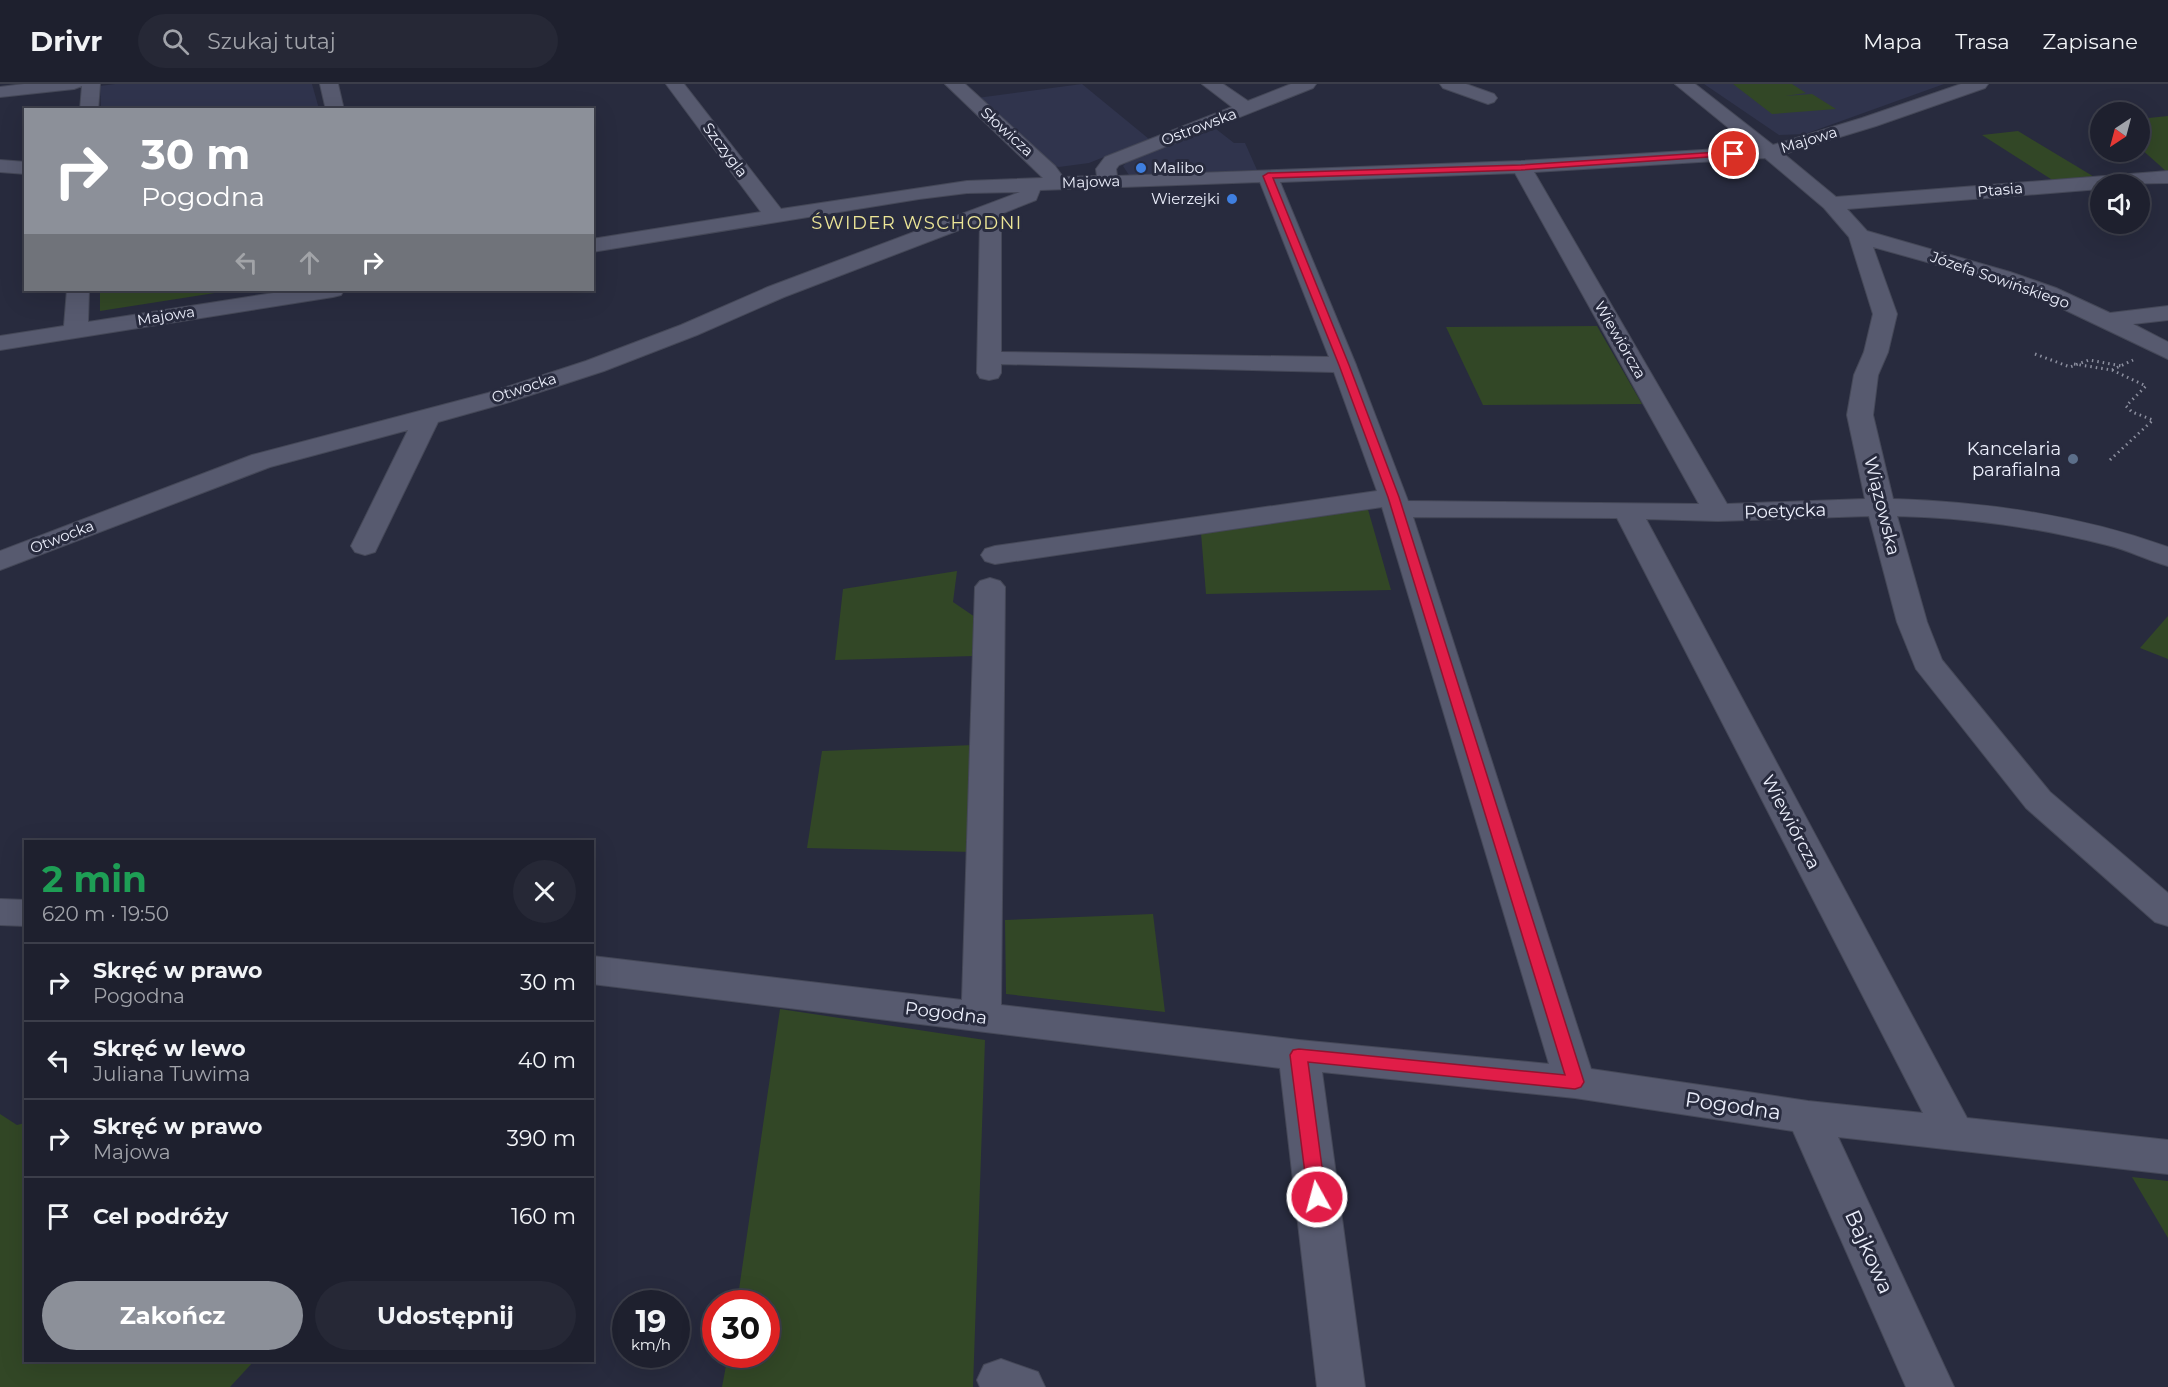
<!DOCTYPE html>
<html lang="pl">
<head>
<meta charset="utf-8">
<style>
	body { margin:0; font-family:Montserrat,sans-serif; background:#262836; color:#f1f3f6; height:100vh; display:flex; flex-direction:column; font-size:22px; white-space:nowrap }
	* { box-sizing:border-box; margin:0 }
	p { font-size:20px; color:#a1a3aa }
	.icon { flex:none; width:33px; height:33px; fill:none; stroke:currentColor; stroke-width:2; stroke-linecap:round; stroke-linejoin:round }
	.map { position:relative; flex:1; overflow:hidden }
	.side { position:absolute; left:24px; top:756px; width:570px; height:522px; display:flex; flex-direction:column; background:#1e202e; border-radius:0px; box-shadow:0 6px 24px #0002,0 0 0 2px #3c3e4a }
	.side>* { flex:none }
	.banner { position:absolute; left:24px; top:24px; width:570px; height:183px; border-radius:0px; box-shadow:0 6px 24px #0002,0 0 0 2px #3c3e4a; background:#8c9099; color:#fff; overflow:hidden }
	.needle { width:39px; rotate:216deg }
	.fabs { position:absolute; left:2090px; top:18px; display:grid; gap:12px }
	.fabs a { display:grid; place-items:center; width:60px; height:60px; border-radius:50%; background:#1e202e; box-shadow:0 6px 24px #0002,0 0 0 2px #3c3e4a; font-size:30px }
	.speed { position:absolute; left:612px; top:1206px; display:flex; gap:12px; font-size:30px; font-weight:700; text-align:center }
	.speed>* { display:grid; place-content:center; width:78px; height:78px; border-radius:50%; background:#1e202e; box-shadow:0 6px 24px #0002,0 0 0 2px #3c3e4a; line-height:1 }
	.speed small { font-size:15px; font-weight:400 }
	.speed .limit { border:9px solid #d22; background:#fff; color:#111 }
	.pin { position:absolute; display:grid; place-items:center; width:51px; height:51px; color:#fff; margin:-26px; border:3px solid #fff; border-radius:50%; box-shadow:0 2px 6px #0007 }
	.me { position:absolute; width:66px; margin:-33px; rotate:353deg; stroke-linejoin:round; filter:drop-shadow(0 0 4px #0008) }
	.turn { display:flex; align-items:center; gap:21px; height:126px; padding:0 18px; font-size:27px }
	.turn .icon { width:78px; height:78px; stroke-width:2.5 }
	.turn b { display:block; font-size:42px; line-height:51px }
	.lanes { display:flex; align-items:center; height:57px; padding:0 18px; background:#0003; justify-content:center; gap:30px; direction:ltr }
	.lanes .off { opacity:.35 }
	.round { display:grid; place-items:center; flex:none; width:63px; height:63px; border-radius:32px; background:#262836 }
	.summary { display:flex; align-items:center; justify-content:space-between; height:102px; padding:0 18px }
	h1 { font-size:36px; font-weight:700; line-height:45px; color:#1e9e55 }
	.action { display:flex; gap:12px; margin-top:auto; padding:12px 18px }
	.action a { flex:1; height:69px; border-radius:36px; background:#8c9099; color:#fff; font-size:24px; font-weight:700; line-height:69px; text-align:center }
	.action a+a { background:#262836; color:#f1f3f6 }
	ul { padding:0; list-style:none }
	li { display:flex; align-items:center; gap:18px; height:78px; padding:0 18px; border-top:2px solid #3c3e4a }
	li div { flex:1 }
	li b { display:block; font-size:22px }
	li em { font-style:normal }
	header { display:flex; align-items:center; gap:36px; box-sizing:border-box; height:84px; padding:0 30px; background:#1e202e; border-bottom:2px solid #3c3e4a }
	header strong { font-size:28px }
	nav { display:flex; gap:33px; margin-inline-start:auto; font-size:21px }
	.search { width:420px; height:54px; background:#262836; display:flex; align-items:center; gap:15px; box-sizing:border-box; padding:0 21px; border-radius:33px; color:#a1a3aa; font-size:22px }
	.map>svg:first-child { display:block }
</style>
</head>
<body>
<header>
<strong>Drivr</strong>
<div class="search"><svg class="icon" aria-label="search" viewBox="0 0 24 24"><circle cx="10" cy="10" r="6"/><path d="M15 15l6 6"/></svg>Szukaj tutaj</div>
<nav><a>Mapa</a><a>Trasa</a><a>Zapisane</a></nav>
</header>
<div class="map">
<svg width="2168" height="1303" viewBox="0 0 2168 1303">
	<rect width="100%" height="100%" fill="#282b3e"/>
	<!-- built -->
	<g fill="#30344d">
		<polygon points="115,0 312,0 319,25 101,25 100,2"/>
		<polygon points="1082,0 1149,55 1089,79 1059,83 1051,81 977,14"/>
		<polygon points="1704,0 1944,0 1805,50 1779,51"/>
		<polygon points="1216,45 1234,59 1245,59 1257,86 1129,91 1123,82 1129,76"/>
	</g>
	<!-- green -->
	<g fill="#324726">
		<polygon points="1733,0 1792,0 1806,9 1785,12 1812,10 1836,25 1772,30"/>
		<polygon points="2168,32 2168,88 2167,88 2139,63 2139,35"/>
		<polygon points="2018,47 2096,94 2054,97 1982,51"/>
		<polygon points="100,206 234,206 100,227"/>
		<polygon points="1597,242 1642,320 1483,321 1446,243"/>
		<polygon points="1367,422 1391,506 1206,510 1201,449"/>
		<polygon points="957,487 953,518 975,533 974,572 835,576 843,505"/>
		<polygon points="2168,532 2168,575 2140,564"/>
		<polygon points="974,661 973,768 807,764 822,667"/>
		<polygon points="1153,830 1165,928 1006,910 1005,836"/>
		<polygon points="780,925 985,956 973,1303 722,1303 728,1271 766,1270 766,1220 737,1219"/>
		<polygon points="0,1030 17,1041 25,1039 26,1276 254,1277 230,1303 0,1303"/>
		<polygon points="2132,1093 2168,1097 2168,1154"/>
	</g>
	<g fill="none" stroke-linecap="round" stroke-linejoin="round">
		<defs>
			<g id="minor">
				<polygon points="24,0 100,0 98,26 80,26 82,2 74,5 0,13 0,3"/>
				<polygon points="320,0 338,0 344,26 326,26"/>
				<path d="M666,0H684L781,125L967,97L1043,94L945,0H965L1055,82L1063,93L1097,92L1096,85L1105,73L1232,23L1202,0H1223L1248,17L1291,0H1316L1313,4L1119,81L1116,85L1117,92L1521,77L1752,63L1675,0H1695L1773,61L1862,34L1961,0H1988L1985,4L1876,42L1784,70L1836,113L2168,87V99L2100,100V105L1847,125L1867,147L2010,188L2056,204L2110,229L2168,222V236L2133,240L2168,258V275L2040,214L1970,190L1873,163L1897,230L1888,268L1878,291L1873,331L1893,415C1988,418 2078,431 2168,463V482C2147,476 2128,466 2107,461C2034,443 1972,434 1897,432L1927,538L1942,576L2050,708L2168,809V842L2155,838L2026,724L1916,585L1897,538L1869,432L1718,437L1646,435L1967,1034L2168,1056V1090L1838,1053L1954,1303H1906L1793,1047L1575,1014L1322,988L1365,1303H1317L1280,984L592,900V872L962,916L975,503L980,497L990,494L1000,497L1005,503L1001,921L1299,956L1549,980L1382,423L995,480L985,477L981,471L985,465L995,462L1377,407L1334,288L1001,280V289L998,294L989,296L980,294L977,289L980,138L784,213L697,251L604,287L506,319L438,338L375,468L365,471L355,468L351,462L408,346L270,383L0,486V467L252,371L488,309L586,277L681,241L768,203L1020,108L967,109L919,115L592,168V155L761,128ZM1765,74L1824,124L1849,153L1873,230L1864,268L1854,291L1847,331L1865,415L1727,420L1534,88ZM1515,89L1699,420L1408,417L1356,281L1280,98ZM1260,98L1329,273L1001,268V130L1036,116L1040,106ZM1413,433L1617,434L1923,1029L1808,1017L1591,985Z"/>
				<polygon points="1440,0 1466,0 1494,10 1497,14 1494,18 1488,20 1443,4"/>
				<polygon points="0,76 26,78 26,90 0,88"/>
				<polygon points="67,206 89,206 88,238 293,206 344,206 341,211 333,213 0,266 0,252 64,242"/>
				<polygon points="0,815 26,816 26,842 0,841"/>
				<polygon points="1001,1275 1038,1288 1045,1303 980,1303 977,1296 984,1281"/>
			</g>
		</defs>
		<!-- minor casing -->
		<use href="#minor" stroke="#454858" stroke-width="2"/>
		<!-- path -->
		<g stroke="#8c8f9f" stroke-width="3" stroke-dasharray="1.5 4" stroke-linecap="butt">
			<polyline points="2035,270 2070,283 2089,276 2122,282"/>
			<polyline points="2074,280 2112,286 2146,302 2126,322 2132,328 2153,336 2110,376"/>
			<polyline points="2112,286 2133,276"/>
		</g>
		<!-- minor -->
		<use href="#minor" fill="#575a6f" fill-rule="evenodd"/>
	</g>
	<!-- route -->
	<polygon fill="#e11d48" stroke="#92132f" stroke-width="1.5" points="1734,67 1737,68 1737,71 1521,86 1273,94 1349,281 1399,413 1584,998 1581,1003 1575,1005 1308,978 1326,1113 1323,1118 1317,1120 1310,1118 1308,1113 1290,971 1293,966 1299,965 1565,991 1388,413 1339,281 1263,92 1268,89 1521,81"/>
	<!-- markers -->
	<g fill="#3f7fe0" stroke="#282b3e" stroke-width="2">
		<circle cx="1141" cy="84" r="6"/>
		<circle cx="1232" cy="115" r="6"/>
	</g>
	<circle fill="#5c6f8a" stroke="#282b3e" stroke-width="2" cx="2073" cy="375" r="6"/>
	<g text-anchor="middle" stroke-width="6" stroke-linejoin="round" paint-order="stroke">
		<!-- far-street labels -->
		<g font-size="15" fill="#ebeefb" stroke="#282b3e">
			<text transform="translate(1199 43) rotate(-21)" y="5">Ostrowska</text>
			<text transform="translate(1007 48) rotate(42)" y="5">Słowicza</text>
			<text transform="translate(1809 56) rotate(-17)" y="5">Majowa</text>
			<text transform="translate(725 66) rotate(53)" y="5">Szczygla</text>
			<text transform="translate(1091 98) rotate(-2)" y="5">Majowa</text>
			<text transform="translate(2000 106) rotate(-5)" y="5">Ptasia</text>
			<text transform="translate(2000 196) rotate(19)" y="5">Józefa Sowińskiego</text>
			<text transform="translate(166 232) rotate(-9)" y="5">Majowa</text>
			<text transform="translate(1620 256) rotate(60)" y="5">Wiewiórcza</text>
			<text transform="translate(524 304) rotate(-18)" y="5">Otwocka</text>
			<text transform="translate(62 453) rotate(-21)" y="5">Otwocka</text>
		</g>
		<!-- far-poi labels -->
		<g font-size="15" fill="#ebeefb" stroke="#282b3e" text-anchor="start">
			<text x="1153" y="89">Malibo</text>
			<text x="1220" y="120" text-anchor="end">Wierzejki</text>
		</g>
		<!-- far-quarter labels -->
		<g font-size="18" letter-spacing="1.5" fill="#ede697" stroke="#282b3e">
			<text x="917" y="145">ŚWIDER WSCHODNI</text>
		</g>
		<!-- poi labels -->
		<g font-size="18" fill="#ebeefb" stroke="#282b3e" text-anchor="end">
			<text x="2061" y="371">Kancelaria<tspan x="2061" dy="21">parafialna</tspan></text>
		</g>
		<!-- street labels -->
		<g font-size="18" fill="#ebeefb" stroke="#282b3e">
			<text transform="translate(1882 422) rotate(76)" y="6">Wiązowska</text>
			<text transform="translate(1785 427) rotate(-2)" y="6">Poetycka</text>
			<text transform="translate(1791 738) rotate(62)" y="6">Wiewiórcza</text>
			<text transform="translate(946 929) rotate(7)" y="6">Pogodna</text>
		</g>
		<!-- near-street labels -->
		<g font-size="21" fill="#ebeefb" stroke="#282b3e">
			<text transform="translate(1733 1022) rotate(8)" y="7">Pogodna</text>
			<text transform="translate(1869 1168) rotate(66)" y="7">Bajkowa</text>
		</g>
	</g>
</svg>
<div class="fabs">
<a><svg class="needle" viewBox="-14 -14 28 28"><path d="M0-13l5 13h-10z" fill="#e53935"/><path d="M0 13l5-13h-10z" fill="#a1a3aa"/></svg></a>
<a><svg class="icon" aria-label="sound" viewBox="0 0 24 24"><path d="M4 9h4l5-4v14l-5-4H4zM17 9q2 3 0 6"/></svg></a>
</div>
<div class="speed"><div>19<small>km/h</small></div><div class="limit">30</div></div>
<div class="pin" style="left:1734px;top:70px;background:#d93025"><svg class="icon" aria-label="arrive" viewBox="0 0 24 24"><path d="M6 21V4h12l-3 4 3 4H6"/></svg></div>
<svg class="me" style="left:1317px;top:1113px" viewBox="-20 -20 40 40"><circle r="17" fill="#e11d48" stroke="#fff" stroke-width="3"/><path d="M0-11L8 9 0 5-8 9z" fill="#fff"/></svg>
<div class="banner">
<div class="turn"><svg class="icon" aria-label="right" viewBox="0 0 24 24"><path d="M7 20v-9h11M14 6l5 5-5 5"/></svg><div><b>30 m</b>Pogodna</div></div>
<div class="lanes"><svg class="icon off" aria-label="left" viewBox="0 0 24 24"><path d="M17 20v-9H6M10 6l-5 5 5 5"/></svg><svg class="icon off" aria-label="ahead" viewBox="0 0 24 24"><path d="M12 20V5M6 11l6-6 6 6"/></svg><svg class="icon" aria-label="right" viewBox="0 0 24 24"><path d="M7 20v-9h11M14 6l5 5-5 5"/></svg></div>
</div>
<section class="side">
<div class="summary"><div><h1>2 min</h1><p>620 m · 19:50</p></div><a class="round"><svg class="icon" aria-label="close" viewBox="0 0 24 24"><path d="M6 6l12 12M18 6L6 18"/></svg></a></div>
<ul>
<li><svg class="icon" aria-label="right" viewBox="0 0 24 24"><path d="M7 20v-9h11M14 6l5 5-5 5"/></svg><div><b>Skręć w prawo</b><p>Pogodna</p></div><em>30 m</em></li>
<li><svg class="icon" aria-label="left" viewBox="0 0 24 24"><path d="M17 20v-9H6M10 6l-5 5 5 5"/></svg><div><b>Skręć w lewo</b><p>Juliana Tuwima</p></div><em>40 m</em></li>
<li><svg class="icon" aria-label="right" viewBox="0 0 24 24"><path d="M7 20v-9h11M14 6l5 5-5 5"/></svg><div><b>Skręć w prawo</b><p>Majowa</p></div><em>390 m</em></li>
<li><svg class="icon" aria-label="arrive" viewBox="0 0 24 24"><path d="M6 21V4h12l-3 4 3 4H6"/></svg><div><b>Cel podróży</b></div><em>160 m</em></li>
</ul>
<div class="action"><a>Zakończ</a><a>Udostępnij</a></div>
</section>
</div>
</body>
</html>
